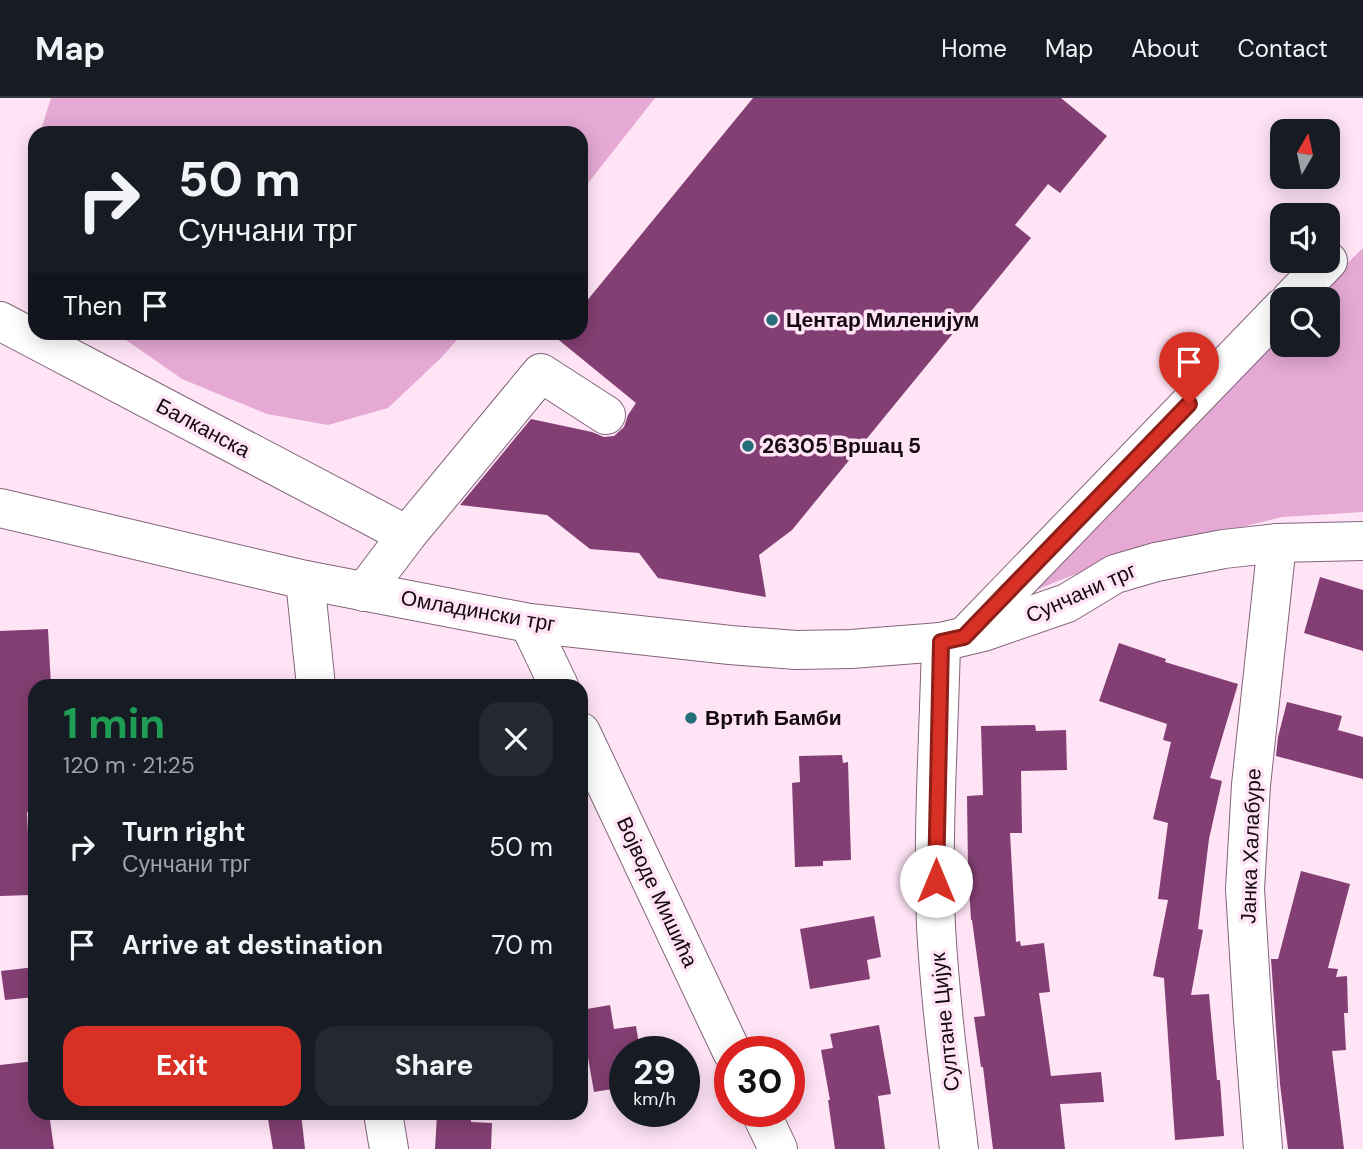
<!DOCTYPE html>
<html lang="en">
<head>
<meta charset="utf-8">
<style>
	body { margin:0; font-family:"DM Sans",sans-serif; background:#242831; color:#f1f3f6; height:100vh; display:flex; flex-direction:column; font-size:26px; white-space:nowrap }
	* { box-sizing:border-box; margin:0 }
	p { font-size:23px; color:#9ea1a6 }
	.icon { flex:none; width:38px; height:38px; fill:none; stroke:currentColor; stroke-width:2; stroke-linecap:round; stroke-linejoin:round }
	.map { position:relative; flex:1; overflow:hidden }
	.side { position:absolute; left:28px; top:581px; width:560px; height:441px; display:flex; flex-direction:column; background:#171b24; border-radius:21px; box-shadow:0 4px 18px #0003 }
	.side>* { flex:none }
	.hud { position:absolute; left:28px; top:28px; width:560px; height:214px; border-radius:21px; box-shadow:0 4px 18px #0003; background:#171b24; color:#f1f3f6; overflow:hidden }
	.needle { width:46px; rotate:9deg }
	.tools { position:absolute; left:1270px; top:21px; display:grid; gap:14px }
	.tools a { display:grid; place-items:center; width:70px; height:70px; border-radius:14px; background:#171b24; box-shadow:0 4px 18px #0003; font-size:35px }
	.speed { position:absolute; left:609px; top:938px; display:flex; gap:14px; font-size:35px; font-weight:700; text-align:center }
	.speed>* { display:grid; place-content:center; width:91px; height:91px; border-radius:50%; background:#171b24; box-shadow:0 4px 18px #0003; line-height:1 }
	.speed small { font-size:18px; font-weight:400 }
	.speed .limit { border:10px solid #d22; background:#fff; color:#111 }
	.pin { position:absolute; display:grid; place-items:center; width:60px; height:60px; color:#fff; margin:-72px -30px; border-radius:50% 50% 50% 0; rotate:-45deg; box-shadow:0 0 7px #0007 }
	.pin .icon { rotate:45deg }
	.me { position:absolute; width:77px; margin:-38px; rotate:0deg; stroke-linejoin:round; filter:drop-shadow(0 0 5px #0008) }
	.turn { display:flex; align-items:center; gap:24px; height:147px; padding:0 35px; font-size:32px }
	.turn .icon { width:91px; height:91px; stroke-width:2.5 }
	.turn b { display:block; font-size:49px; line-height:60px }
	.then { display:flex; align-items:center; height:66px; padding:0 35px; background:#0003; gap:14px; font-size:26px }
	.round { display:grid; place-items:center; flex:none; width:74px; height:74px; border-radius:21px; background:#242831 }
	.summary { display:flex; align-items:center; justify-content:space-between; height:119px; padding:0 35px }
	h1 { font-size:42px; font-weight:700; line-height:52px; color:#1e9e55 }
	.primary-button { display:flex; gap:14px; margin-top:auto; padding:14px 35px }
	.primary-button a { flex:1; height:80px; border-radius:21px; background:#d93025; color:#fff; font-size:28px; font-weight:700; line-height:80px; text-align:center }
	.primary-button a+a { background:#242831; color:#f1f3f6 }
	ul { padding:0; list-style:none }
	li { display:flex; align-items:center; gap:21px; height:98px; padding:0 35px }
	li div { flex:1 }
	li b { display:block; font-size:26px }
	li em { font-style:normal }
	header { display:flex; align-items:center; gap:42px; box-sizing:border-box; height:98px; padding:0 35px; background:#171b24; border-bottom:2px solid #363941 }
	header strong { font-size:33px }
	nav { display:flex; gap:38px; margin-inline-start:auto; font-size:24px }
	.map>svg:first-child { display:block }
</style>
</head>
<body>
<header>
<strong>Map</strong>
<nav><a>Home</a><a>Map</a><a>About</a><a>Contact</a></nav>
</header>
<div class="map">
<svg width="1363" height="1051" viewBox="0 0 1363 1051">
	<rect width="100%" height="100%" fill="#ffe4f6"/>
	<!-- green -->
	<g fill="#e5a9d4">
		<polygon points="51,0 655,0 581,94 581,35 40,35"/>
		<polygon points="1363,150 1363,414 1282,419 1166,448 1113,463 1060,482 1032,494 1283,229 1283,247 1328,247 1328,201 1311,201"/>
		<polygon points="116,235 463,235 442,259 388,310 328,327 267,316 182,281"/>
	</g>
	<!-- building -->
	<g fill="#833f73">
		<polygon points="753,0 1061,0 1107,38 1060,95 1048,86 1015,127 1031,140 792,432 759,457 766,499 658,480 639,455 590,451 547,417 460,407 531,321 592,334 604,339 614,338 624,329 628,317 636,305 549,234 581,234 581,210"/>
		<polygon points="1320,479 1363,492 1363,553 1304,535"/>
		<polygon points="48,531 51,588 35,588 35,713 27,714 31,797 0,798 0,533"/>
		<polygon points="1119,545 1166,561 1165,564 1238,586 1210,680 1222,683 1209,741 1198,831 1203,832 1191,897 1209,896 1217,982 1220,982 1224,1038 1175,1042 1164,880 1153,878 1168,802 1158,801 1168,725 1153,721 1171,644 1163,642 1167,626 1099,603"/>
		<polygon points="1287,604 1342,618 1338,632 1363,639 1363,681 1276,658 1278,639"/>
		<polygon points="1035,627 1036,633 1066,632 1067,672 1021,673 1022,735 1010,735 1016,844 1020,843 1021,848 1044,845 1050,894 1039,895 1051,978 1101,974 1104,1004 1060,1006 1065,1051 993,1051 983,969 981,969 974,919 985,918 972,822 971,822 968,771 967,698 983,697 981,628"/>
		<polygon points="842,657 843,665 848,664 851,762 823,763 823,768 795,769 792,685 800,684 799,658"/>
		<polygon points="1301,773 1350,786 1328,870 1338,871 1336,879 1347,878 1348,915 1344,915 1346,952 1332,953 1344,1051 1288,1051 1280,986 1271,861 1278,861"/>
		<polygon points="874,818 881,859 867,862 870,881 810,891 800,831"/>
		<polygon points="35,869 35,899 5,902 1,873"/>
		<polygon points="610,907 614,931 636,928 640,954 625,954 625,989 594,994 587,954 581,954 581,936 584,936 581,912"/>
		<polygon points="879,927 891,996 878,998 885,1051 835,1051 828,1002 830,1002 821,952 833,950 830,936"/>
		<polygon points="35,963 35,1015 49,1015 54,1051 0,1051 0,967"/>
		<polygon points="267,1015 301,1015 305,1051 273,1051"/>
		<polygon points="437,1016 471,1018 471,1024 492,1025 491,1051 435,1051"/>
	</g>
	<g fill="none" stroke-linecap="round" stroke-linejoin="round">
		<defs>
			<g id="minor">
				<polyline points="1291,201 1328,163"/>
				<polyline points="0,223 407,437"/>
				<polyline points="0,410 305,482 529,525 730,547 796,552 851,551 941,544 983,534 1067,505 1115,476 1156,464 1224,451 1277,445 1363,443"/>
				<polyline points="305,482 316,588"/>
				<polyline points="364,494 407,437 541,275 606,317"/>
				<polyline points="529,525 559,588"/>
				<polyline points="966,537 1283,209"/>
				<path d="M941,544C939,638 932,733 936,828C940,902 950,977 959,1051"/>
				<polyline points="581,634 732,954"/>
				<polyline points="760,1013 778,1051"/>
				<polyline points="383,1015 389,1051"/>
				<polyline points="1263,1051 1253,921 1245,791 1251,687 1277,445"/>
			</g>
		</defs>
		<!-- minor casing -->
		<use href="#minor" stroke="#82657a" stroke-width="40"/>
		<!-- minor -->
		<use href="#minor" stroke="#fff" stroke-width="38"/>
	</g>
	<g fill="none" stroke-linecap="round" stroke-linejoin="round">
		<defs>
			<polyline id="route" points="936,783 941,544 964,539 1189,306"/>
		</defs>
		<!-- route casing -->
		<use href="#route" stroke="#8d1f18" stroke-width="18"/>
		<!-- route -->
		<use href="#route" stroke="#d93025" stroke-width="12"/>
	</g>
	<!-- markers -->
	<g fill="#266e79" stroke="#ffe4f6" stroke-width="2.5">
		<circle cx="772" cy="222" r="7"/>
		<circle cx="748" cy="348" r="7"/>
		<circle cx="691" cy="620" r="7"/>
	</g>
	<g text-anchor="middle" stroke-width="7" stroke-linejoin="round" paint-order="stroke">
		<!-- poi labels -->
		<g font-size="21" font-weight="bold" fill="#140911" stroke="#ffe4f6" text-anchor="start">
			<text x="786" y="229">Центар Миленијум</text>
			<text x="762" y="355">26305 Вршац 5</text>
			<text x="705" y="627">Вртић Бамби</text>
		</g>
		<!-- street labels -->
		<g font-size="21" fill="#140911" stroke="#ffe4f6">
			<text transform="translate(203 330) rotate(28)" y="7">Балканска</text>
			<text transform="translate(1081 495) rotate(-24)" y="7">Сунчани трг</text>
			<text transform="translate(478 513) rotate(10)" y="7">Омладински трг</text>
			<text transform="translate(1251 748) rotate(-88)" y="7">Јанка Халабуре</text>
			<text transform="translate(657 794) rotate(65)" y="7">Војводе Мишића</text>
			<text transform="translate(945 924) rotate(-96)" y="7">Султане Цијук</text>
		</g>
	</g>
</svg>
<div class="tools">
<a><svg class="needle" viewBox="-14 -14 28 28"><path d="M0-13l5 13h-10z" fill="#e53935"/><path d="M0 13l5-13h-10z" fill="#9ea1a6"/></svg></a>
<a><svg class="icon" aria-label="sound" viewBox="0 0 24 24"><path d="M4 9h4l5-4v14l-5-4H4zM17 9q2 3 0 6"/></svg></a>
<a><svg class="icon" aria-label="search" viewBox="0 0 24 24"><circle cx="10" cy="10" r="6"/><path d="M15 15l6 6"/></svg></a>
</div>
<div class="speed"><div>29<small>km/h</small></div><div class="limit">30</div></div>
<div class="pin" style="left:1189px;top:306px;background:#d93025"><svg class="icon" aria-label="arrive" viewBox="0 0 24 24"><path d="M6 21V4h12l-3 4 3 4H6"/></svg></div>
<svg class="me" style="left:936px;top:783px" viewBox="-20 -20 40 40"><circle r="19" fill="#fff"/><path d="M0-13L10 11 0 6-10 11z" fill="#d93025"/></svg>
<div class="hud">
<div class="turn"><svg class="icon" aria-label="right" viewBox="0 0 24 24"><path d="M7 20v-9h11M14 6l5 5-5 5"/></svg><div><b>50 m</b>Сунчани трг</div></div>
<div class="then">Then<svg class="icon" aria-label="arrive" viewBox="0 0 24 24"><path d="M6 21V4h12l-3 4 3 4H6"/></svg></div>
</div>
<section class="side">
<div class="summary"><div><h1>1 min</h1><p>120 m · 21:25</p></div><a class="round"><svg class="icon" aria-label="close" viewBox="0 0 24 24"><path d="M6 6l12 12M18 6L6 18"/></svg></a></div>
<ul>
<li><svg class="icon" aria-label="right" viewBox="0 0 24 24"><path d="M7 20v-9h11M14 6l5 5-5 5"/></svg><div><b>Turn right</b><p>Сунчани трг</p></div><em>50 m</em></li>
<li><svg class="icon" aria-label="arrive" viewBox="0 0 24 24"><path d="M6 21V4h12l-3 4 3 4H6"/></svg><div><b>Arrive at destination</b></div><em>70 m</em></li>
</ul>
<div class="primary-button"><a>Exit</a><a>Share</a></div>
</section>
</div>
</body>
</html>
